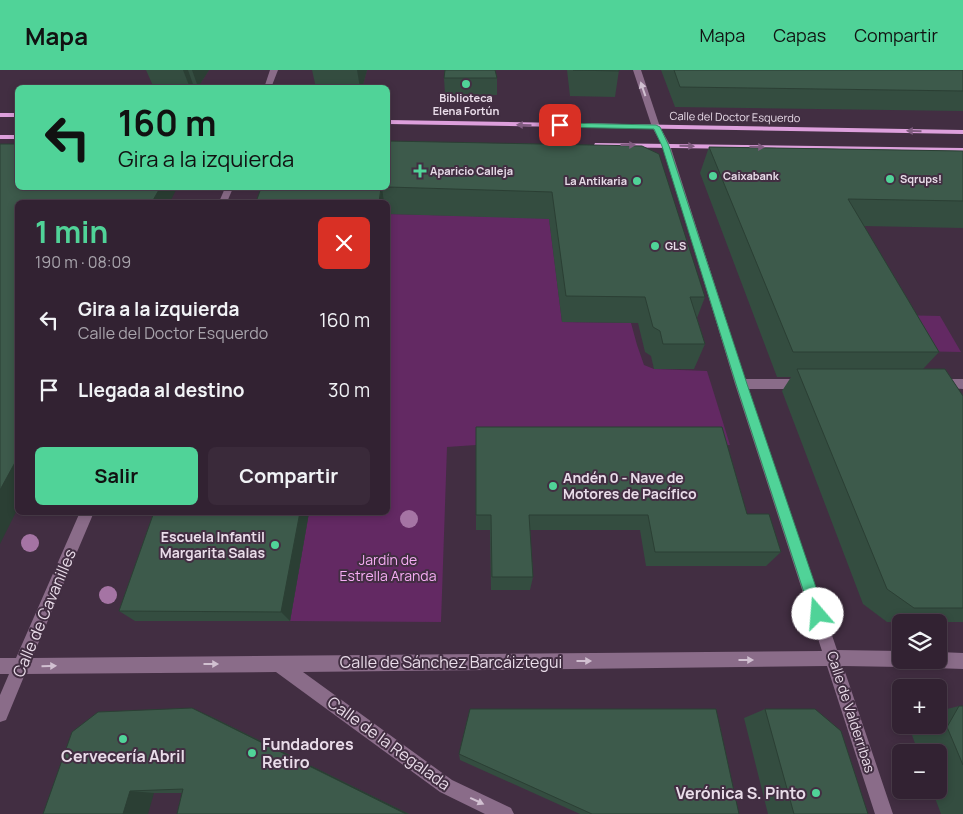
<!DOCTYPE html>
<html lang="es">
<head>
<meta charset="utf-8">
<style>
	body { margin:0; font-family:Manrope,sans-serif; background:#3a2a3a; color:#f1f3f6; height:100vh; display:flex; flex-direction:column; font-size:19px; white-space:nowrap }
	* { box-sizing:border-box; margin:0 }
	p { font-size:16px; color:#a8a4ac }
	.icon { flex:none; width:28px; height:28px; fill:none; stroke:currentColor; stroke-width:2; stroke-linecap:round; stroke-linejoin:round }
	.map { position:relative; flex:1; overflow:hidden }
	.details { position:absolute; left:15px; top:130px; width:375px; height:315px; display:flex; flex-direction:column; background:#322232; border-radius:8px; box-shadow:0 2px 8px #0003,0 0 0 1px #4d3f4d }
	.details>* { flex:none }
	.top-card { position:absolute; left:15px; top:15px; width:375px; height:105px; border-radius:8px; box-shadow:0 2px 8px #0003,0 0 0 1px #4d3f4d; background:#50d398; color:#111; overflow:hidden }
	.fabs { position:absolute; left:892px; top:544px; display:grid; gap:10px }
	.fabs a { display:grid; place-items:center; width:55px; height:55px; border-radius:8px; background:#322232; box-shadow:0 2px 8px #0003,0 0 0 1px #4d3f4d; font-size:25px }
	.pin { position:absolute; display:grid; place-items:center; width:42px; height:42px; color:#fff; margin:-21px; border-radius:10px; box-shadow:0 2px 8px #0006 }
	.me { position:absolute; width:55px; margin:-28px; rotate:342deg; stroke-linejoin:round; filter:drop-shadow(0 0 4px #0008) }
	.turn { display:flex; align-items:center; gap:18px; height:105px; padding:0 20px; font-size:22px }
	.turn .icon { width:65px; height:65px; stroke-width:2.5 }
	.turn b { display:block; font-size:35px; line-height:42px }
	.round { display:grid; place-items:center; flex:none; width:52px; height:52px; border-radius:8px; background:#3a2a3a }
	.summary { display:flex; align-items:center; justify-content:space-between; height:85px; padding:0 20px }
	h1 { font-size:30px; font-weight:700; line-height:38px; color:#50d398 }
	.button { display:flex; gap:10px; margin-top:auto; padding:10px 20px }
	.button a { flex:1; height:58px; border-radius:8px; background:#50d398; color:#111; font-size:20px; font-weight:700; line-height:58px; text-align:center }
	.button a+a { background:#3a2a3a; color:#f1f3f6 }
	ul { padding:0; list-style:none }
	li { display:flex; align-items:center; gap:15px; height:70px; padding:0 20px }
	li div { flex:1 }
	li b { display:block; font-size:19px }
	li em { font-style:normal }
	header { display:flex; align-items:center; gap:30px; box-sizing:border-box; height:70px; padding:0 25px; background:#50d398; color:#111 }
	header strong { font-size:24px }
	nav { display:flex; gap:28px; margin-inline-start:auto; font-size:18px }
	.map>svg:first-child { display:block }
</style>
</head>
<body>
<header>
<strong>Mapa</strong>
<nav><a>Mapa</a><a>Capas</a><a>Compartir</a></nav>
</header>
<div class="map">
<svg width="963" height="744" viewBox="0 0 963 744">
	<rect width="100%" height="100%" fill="#422e42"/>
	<!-- green -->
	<g fill="#632963">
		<polygon points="388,144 549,148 562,252 631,253 637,275 644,295 654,299 707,301 730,375 476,375 447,377 441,552 290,551 309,443 388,442"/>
		<polygon points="895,245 940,246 961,282 914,281"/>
	</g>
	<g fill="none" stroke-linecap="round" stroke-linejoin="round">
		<!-- minor -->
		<g fill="#8a6c89" fill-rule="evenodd">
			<polygon points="270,0 278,0 271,18 264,18"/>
			<polygon points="633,0 641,0 660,57 670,75 745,309 803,309 809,314 803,319 748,319 837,580 901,581 901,590 908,590 907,595 901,597 843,596 893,744 875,744 827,596 303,602 452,710 511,738 514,744 485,744 440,722 276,602 25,604 6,650 0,652 0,625 9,604 0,604 0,588 16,588 80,442 94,442 32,588 822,581 735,314 670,99 662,75 652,57"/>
			<polygon points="225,118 233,118 227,132 219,132"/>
			<polygon points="938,309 963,309 963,319 934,317 932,314 934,311"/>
			<polygon points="939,582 963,583 963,599 934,598 928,596 926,590 939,590"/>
		</g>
		<!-- major -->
		<g fill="#dda0dc" fill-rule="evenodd">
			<rect x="0" y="43" width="18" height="4"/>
			<polygon points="388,50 963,60 963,64 388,54"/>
			<rect x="0" y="65" width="18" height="4"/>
			<polygon points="595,73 963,78 963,82 598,77 594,75"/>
		</g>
	</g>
	<!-- trees -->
	<g fill="#a574a4">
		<circle cx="409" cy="449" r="9"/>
		<circle cx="30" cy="473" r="9"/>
		<circle cx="108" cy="525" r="9"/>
	</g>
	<!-- wall -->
	<g fill="#344d40">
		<polygon points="146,0 209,0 198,17 194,17 193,18 154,18"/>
		<polygon points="312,0 367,0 362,18 316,18"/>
		<polygon points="567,0 619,0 615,27 570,26"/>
		<polygon points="661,0 963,0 963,41 675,37"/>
		<polygon points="444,8 497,8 497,25 445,24"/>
		<polygon points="642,76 705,227 697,248 705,274 694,299 654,299 651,286 645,282 638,253 562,252 549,149 388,144 388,132 256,132 261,118 388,118"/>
		<polygon points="709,77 963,81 963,158 864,156 939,282 923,299 963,326 963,552 887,552 863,534 782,321 791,307 777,307 700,103"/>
		<polygon points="309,442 290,551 135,551 119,541"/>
		<polygon points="747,444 781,482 766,496 646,496 640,460 530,460 533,507 530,520 491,520 490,460 476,460 476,445"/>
		<polygon points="959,636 963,636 963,744 941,744 932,720 939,720 939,682 918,682 912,665 918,655 939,655 939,641"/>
		<polygon points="765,639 868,744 768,744 744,648"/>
		<polygon points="210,646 409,744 177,744 182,723 154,723 43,744"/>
		<polygon points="459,684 739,744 580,744 460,690"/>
	</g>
	<!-- shaded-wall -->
	<g fill="#2b3f34">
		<polygon points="183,0 188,0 194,17 193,18 190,18"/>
		<polygon points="192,0 209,0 198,17"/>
		<polygon points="357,0 367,0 362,18 360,18"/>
		<polygon points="160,118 177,118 170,132 152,132"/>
		<polygon points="382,118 384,132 379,132"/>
		<polygon points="18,387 18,438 0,474 0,420"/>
		<polygon points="300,442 309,442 290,551 281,542"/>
		<polygon points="192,638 210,646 409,744 406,744"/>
		<polygon points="130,721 154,723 148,744 123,744"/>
	</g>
	<!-- building -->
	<g fill="#3d5a4b" stroke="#2b3f34">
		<polygon points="445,0 495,0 497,8 444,8"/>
		<polygon points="573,0 619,0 619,1"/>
		<polygon points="674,0 963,0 963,21 680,17"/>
		<polygon points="388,71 642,76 659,84 705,227 690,227 705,274 663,274 660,261 653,257 645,227 566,226 552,122 388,117"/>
		<polygon points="0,74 18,74 18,118 160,118 152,132 18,132 18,387 0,420"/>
		<polygon points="709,77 963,81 963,131 848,129 939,282 793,282"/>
		<polygon points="261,118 381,118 379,132 256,132"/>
		<polygon points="797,299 945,299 963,326 963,538 914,538 887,519"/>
		<polygon points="476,357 722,357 747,444 769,444 781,482 655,482 648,445 529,445 533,507 492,507 491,445 476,445"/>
		<polygon points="154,442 300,442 281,542 119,541"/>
		<polygon points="959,636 963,636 963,695 947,657"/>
		<polygon points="192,638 406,744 177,744 183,719 130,721 123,744 43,744 72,662 98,642"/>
		<polygon points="470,639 716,639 739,744 592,744 459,684"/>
		<polygon points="765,639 815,639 841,661 868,744 794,744"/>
	</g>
	<!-- one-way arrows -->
	<defs><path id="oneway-solid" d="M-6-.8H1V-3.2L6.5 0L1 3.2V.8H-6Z" transform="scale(1.25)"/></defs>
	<g fill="#d1c0d1">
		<use href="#oneway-solid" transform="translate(643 19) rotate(-109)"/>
		<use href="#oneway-solid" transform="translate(746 590)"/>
		<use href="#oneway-solid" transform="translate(584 591)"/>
		<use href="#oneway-solid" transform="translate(211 594)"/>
		<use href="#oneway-solid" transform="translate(49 596) rotate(-1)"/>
		<use href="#oneway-solid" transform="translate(477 731) rotate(25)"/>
	</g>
	<g fill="#805c80">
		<use href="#oneway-solid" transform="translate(524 55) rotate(-179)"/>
		<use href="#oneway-solid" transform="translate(914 61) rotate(-179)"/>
		<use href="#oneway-solid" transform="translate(628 75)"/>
		<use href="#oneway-solid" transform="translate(687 76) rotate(1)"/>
		<use href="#oneway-solid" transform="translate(757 77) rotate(1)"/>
	</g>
	<!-- route -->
	<polygon fill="#50d398" stroke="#348963" points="560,53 656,55 660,57 669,76 747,314 825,544 823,549 818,551 813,549 811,544 736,314 662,76 654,59 557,57 557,54"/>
	<!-- markers -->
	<g fill="#50d398" stroke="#422e42" stroke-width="2">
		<circle cx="466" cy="14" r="5"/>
		<path d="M417.5 93.5h5v5h5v5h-5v5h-5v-5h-5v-5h5z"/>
		<circle cx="713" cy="106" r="5"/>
		<circle cx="890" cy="109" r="5"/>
		<circle cx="637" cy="111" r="5"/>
		<circle cx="655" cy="176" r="5"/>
		<circle cx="553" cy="416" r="5"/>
		<circle cx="275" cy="475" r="5"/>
		<circle cx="123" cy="669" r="5"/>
		<circle cx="252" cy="683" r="5"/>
		<circle cx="816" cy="723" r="5"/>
	</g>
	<g text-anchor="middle" stroke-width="4" stroke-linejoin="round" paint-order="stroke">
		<!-- far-poi labels -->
		<g font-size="11" font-weight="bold" fill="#e9dce9" stroke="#422e42" text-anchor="start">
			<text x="466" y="32" text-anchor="middle">Biblioteca<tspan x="466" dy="13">Elena Fortún</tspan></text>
			<text x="430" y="105">Aparicio Calleja</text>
			<text x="723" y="110">Caixabank</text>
			<text x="900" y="113">Sqrups!</text>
			<text x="627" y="115" text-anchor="end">La Antikaria</text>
			<text x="665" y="180">GLS</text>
		</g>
		<!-- far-street labels -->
		<g font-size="11" fill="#e9dce9" stroke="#422e42">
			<text transform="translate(735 47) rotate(1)" y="4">Calle del Doctor Esquerdo</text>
		</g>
		<!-- poi labels -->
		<g font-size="14" font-weight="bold" fill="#e9dce9" stroke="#422e42" text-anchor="start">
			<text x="563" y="413">Andén 0 - Nave de<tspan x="563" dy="16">Motores de Pacífico</tspan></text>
			<text x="265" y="472" text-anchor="end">Escuela Infantil<tspan x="265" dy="16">Margarita Salas</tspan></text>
		</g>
		<!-- park labels -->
		<g font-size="14" fill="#f6adf4" stroke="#422e42">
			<text x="388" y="495">Jardín de<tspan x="388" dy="16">Estrella Aranda</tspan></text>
		</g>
		<!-- street labels -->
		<g font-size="14" fill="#e9dce9" stroke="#422e42">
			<text transform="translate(851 642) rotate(72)" y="5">Calle de Valderribas</text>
		</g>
		<!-- near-street labels -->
		<g font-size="16" fill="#e9dce9" stroke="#422e42">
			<text transform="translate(44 543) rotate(-67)" y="6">Calle de Cavanilles</text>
			<text x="451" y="598">Calle de Sánchez Barcáiztegui</text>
			<text transform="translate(389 673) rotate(36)" y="6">Calle de la Regalada</text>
		</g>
		<!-- near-poi labels -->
		<g font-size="16" font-weight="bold" fill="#e9dce9" stroke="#422e42" text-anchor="start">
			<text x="262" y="680">Fundadores<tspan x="262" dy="18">Retiro</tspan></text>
			<text x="123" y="692" text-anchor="middle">Cervecería Abril</text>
			<text x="806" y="729" text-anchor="end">Verónica S. Pinto</text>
		</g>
	</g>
</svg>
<div class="fabs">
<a><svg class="icon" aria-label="layers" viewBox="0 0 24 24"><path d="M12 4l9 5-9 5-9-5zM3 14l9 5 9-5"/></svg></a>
<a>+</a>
<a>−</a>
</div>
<div class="pin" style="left:560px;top:55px;background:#d93025"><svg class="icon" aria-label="arrive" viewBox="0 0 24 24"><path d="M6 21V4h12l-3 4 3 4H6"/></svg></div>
<svg class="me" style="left:818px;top:544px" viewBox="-20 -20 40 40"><circle r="19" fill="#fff"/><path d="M0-13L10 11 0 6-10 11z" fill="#50d398"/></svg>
<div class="top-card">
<div class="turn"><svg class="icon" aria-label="left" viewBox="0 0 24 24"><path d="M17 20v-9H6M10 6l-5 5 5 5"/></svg><div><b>160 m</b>Gira a la izquierda</div></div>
</div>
<section class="details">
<div class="summary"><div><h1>1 min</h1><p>190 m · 08:09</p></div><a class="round" style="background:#d93025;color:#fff"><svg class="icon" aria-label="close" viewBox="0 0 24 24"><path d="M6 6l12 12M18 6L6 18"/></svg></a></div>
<ul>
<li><svg class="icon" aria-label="left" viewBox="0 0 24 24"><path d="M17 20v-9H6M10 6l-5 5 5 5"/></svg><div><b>Gira a la izquierda</b><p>Calle del Doctor Esquerdo</p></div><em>160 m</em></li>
<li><svg class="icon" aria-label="arrive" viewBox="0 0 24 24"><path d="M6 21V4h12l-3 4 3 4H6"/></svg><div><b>Llegada al destino</b></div><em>30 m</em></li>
</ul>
<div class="button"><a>Salir</a><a>Compartir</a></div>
</section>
</div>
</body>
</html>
